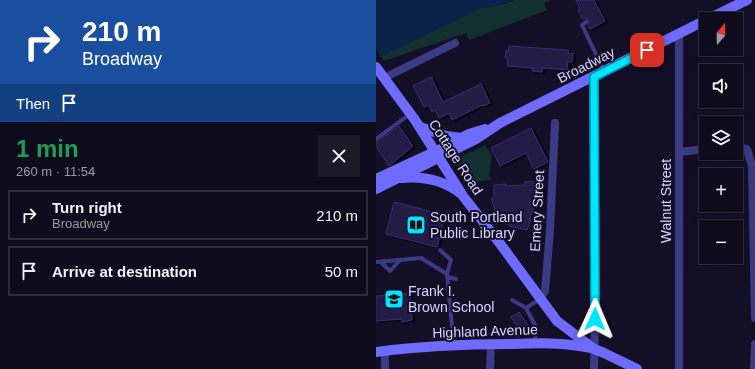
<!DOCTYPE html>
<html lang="en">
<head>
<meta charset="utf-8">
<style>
	body { margin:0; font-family:Helvetica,sans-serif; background:#1c1929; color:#f1f3f6; height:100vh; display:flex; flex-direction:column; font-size:15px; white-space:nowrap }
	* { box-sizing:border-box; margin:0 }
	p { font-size:13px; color:#9b9ba3 }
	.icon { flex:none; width:22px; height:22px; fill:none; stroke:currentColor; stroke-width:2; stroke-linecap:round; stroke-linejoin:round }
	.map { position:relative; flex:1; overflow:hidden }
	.sheet { display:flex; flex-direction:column; background:#0e0b1c; width:376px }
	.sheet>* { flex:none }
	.top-card { background:#1a4fa0; color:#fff; overflow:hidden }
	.needle { width:26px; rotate:20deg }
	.controls { position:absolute; left:323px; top:12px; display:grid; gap:8px }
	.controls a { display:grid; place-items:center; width:44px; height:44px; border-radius:0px; background:#0e0b1c; box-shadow:0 4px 16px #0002,0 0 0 1px #2e2b3b; font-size:20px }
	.pin { position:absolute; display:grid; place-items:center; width:34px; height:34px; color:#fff; margin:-17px; border-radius:8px; box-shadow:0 2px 6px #0006 }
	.me { position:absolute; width:44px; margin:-22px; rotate:1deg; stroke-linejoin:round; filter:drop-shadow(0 0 3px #0008) }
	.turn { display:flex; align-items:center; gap:14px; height:84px; padding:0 16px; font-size:18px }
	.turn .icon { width:52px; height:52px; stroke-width:2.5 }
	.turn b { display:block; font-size:28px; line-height:34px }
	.then { display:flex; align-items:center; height:38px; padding:0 16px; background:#0003; gap:8px; font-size:15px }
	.round { display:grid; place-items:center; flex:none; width:42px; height:42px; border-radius:0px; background:#1c1929 }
	.head { display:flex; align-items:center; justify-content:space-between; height:68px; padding:0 16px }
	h1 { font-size:24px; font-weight:700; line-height:30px; color:#1e9e55 }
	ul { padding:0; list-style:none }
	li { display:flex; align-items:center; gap:12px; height:50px; margin:0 8px 6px; padding:0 8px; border:2px solid #2e2b3b; border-radius:0px }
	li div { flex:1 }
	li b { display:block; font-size:15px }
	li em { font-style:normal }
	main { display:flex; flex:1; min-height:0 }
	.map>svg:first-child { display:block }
</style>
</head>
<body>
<main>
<section class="sheet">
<div class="top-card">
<div class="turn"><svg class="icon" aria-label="right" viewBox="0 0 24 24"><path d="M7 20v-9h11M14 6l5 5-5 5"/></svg><div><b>210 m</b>Broadway</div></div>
<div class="then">Then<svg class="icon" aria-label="arrive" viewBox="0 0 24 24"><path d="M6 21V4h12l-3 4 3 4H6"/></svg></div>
</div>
<div class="head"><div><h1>1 min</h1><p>260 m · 11:54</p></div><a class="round"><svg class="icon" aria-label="close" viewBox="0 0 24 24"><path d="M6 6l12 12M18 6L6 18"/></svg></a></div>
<ul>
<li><svg class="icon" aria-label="right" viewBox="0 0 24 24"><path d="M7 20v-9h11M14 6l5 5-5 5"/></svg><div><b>Turn right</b><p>Broadway</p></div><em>210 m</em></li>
<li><svg class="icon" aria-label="arrive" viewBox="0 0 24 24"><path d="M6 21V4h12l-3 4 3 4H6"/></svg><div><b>Arrive at destination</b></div><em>50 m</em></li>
</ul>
</section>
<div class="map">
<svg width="379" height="369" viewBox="0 0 379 369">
	<defs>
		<filter id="shadow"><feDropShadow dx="3" dy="1.5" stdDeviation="0" flood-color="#0009"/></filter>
	</defs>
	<rect width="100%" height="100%" fill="#130f26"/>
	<!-- green -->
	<g fill="#12302f">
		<polygon points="0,0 128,4 139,0 176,0 168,3 171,10 93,40 90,33 8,61 2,53 3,52 0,48"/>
		<polygon points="109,145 116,155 113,174 115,180 93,183 79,160"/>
	</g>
	<!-- water -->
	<polygon fill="#0c2248" points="0,0 136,0 118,7 106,8 6,56 0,48"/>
	<!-- building -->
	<g fill="#241b47" stroke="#3b2d73" filter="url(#shadow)">
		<polygon points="200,0 218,0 229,21 214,29 212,25 213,20 210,19 206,19 202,10 204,9"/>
		<polygon points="133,46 192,50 193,54 197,53 196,62 191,62 192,70 166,68 166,72 156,71 157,68 131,66 132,58 129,58 130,50 133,50"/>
		<polygon points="55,77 67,102 105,84 114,103 107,106 106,105 76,120 73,113 63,118 59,110 56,112 53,105 48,107 37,86"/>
		<polygon points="23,126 37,146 13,166 0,146 0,142"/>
		<polygon points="155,128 172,162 158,169 150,153 124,166 115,148"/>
		<polygon points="155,181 163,184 166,189 167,194 163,206 159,205 153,220 155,220 151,230 138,227 137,228 128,222 119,210 115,198 118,198 118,185 130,184 130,186 149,185 149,182"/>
		<polygon points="18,202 69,215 61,247 10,234"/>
		<polygon points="34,293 36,320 26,322 25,319 0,321 0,296 24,295 24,294"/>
		<polygon points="143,312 153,326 145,332 135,317"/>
	</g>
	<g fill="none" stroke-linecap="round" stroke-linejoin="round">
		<!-- lane -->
		<g stroke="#3d3a85" stroke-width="4">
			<polyline points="210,22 206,25 228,71"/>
			<polyline points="0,139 34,114"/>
			<polyline points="64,250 75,260 71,274"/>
			<polyline points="0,262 45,258 71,274 76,326 75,345"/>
			<polyline points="5,262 14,271 24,260"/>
			<polyline points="72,277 80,279"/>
			<polyline points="136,300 150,308"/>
			<polyline points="159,343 160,327 150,308 164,299"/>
		</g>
		<!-- street -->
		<g stroke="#3d3a85" stroke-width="8">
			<polyline points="8,78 79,43"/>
			<polyline points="360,146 371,149 376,166 379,318"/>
			<polyline points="303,152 330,149"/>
			<polyline points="164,299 169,291 174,230 179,123"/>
			<polyline points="9,350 9,369"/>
			<polyline points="114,369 115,344"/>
			<polyline points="218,369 220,270 218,77"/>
			<polyline points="303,369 303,34"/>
			<polyline points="378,369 379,344"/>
		</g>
		<!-- secondary -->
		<g stroke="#6f6bff" stroke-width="10">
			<polyline points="332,19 371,0"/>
			<polyline points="0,67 39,120 87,196 125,245 181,321 218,349 228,353 261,369"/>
			<polyline points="44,127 70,136 86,138"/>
			<path d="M25,178C46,176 67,180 84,193"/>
			<polyline points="0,179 69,147 93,134 109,129"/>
			<polyline points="0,189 100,139 124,123 330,20"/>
			<path d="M0,352C45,346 90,344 135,344C162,343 188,342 214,348"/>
		</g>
	</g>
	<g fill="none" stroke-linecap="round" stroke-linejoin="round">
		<defs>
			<polyline id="route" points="219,319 218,77 271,50"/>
		</defs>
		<!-- route casing -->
		<use href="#route" stroke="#0095a6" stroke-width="10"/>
		<!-- route -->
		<use href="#route" stroke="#00e5ff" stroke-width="7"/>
	</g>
	<!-- icons -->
	<defs>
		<symbol id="library-square" viewBox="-11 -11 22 22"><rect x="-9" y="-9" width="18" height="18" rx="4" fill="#00e5ff" stroke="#130f26"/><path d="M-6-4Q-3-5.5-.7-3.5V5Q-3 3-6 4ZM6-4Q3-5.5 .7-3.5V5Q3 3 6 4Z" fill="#111"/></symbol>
		<symbol id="school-square" viewBox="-11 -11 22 22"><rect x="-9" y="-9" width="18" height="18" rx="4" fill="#00e5ff" stroke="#130f26"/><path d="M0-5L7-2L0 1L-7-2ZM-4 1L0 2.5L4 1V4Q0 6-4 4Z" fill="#111"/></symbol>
	</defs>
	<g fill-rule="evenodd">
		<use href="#library-square" x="29" y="214" width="22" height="22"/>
		<use href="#school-square" x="7" y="288" width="22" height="22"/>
	</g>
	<g text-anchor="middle" stroke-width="4" stroke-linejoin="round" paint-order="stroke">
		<!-- street labels -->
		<g font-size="14" fill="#d9d4ff" stroke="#130f26">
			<text transform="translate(210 65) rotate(-27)" y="5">Broadway</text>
			<text transform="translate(80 157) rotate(57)" y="5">Cottage Road</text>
			<text transform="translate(290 201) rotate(-90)" y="5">Walnut Street</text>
			<text transform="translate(161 211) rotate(-87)" y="5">Emery Street</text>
			<text transform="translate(109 331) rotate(-2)" y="5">Highland Avenue</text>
		</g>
		<!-- poi labels -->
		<g font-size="14" fill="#d9d4ff" stroke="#130f26" text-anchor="start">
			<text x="54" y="222">South Portland<tspan x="54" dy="16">Public Library</tspan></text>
			<text x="32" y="296">Frank I.<tspan x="32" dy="16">Brown School</tspan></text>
		</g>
	</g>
</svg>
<div class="controls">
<a><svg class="needle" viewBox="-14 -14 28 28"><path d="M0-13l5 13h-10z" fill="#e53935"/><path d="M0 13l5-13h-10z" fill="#9b9ba3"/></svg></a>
<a><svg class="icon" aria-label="sound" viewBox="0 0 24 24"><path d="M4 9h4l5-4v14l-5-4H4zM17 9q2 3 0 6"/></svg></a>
<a><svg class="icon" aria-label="layers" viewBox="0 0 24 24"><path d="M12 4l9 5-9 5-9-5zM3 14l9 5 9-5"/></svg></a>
<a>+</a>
<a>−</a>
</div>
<div class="pin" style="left:271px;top:50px;background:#d93025"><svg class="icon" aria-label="arrive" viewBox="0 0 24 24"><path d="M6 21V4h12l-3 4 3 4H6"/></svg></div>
<svg class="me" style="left:219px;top:319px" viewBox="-20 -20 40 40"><path d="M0-17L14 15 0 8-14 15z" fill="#00e5ff" stroke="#fff" stroke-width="4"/></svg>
</div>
</main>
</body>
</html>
